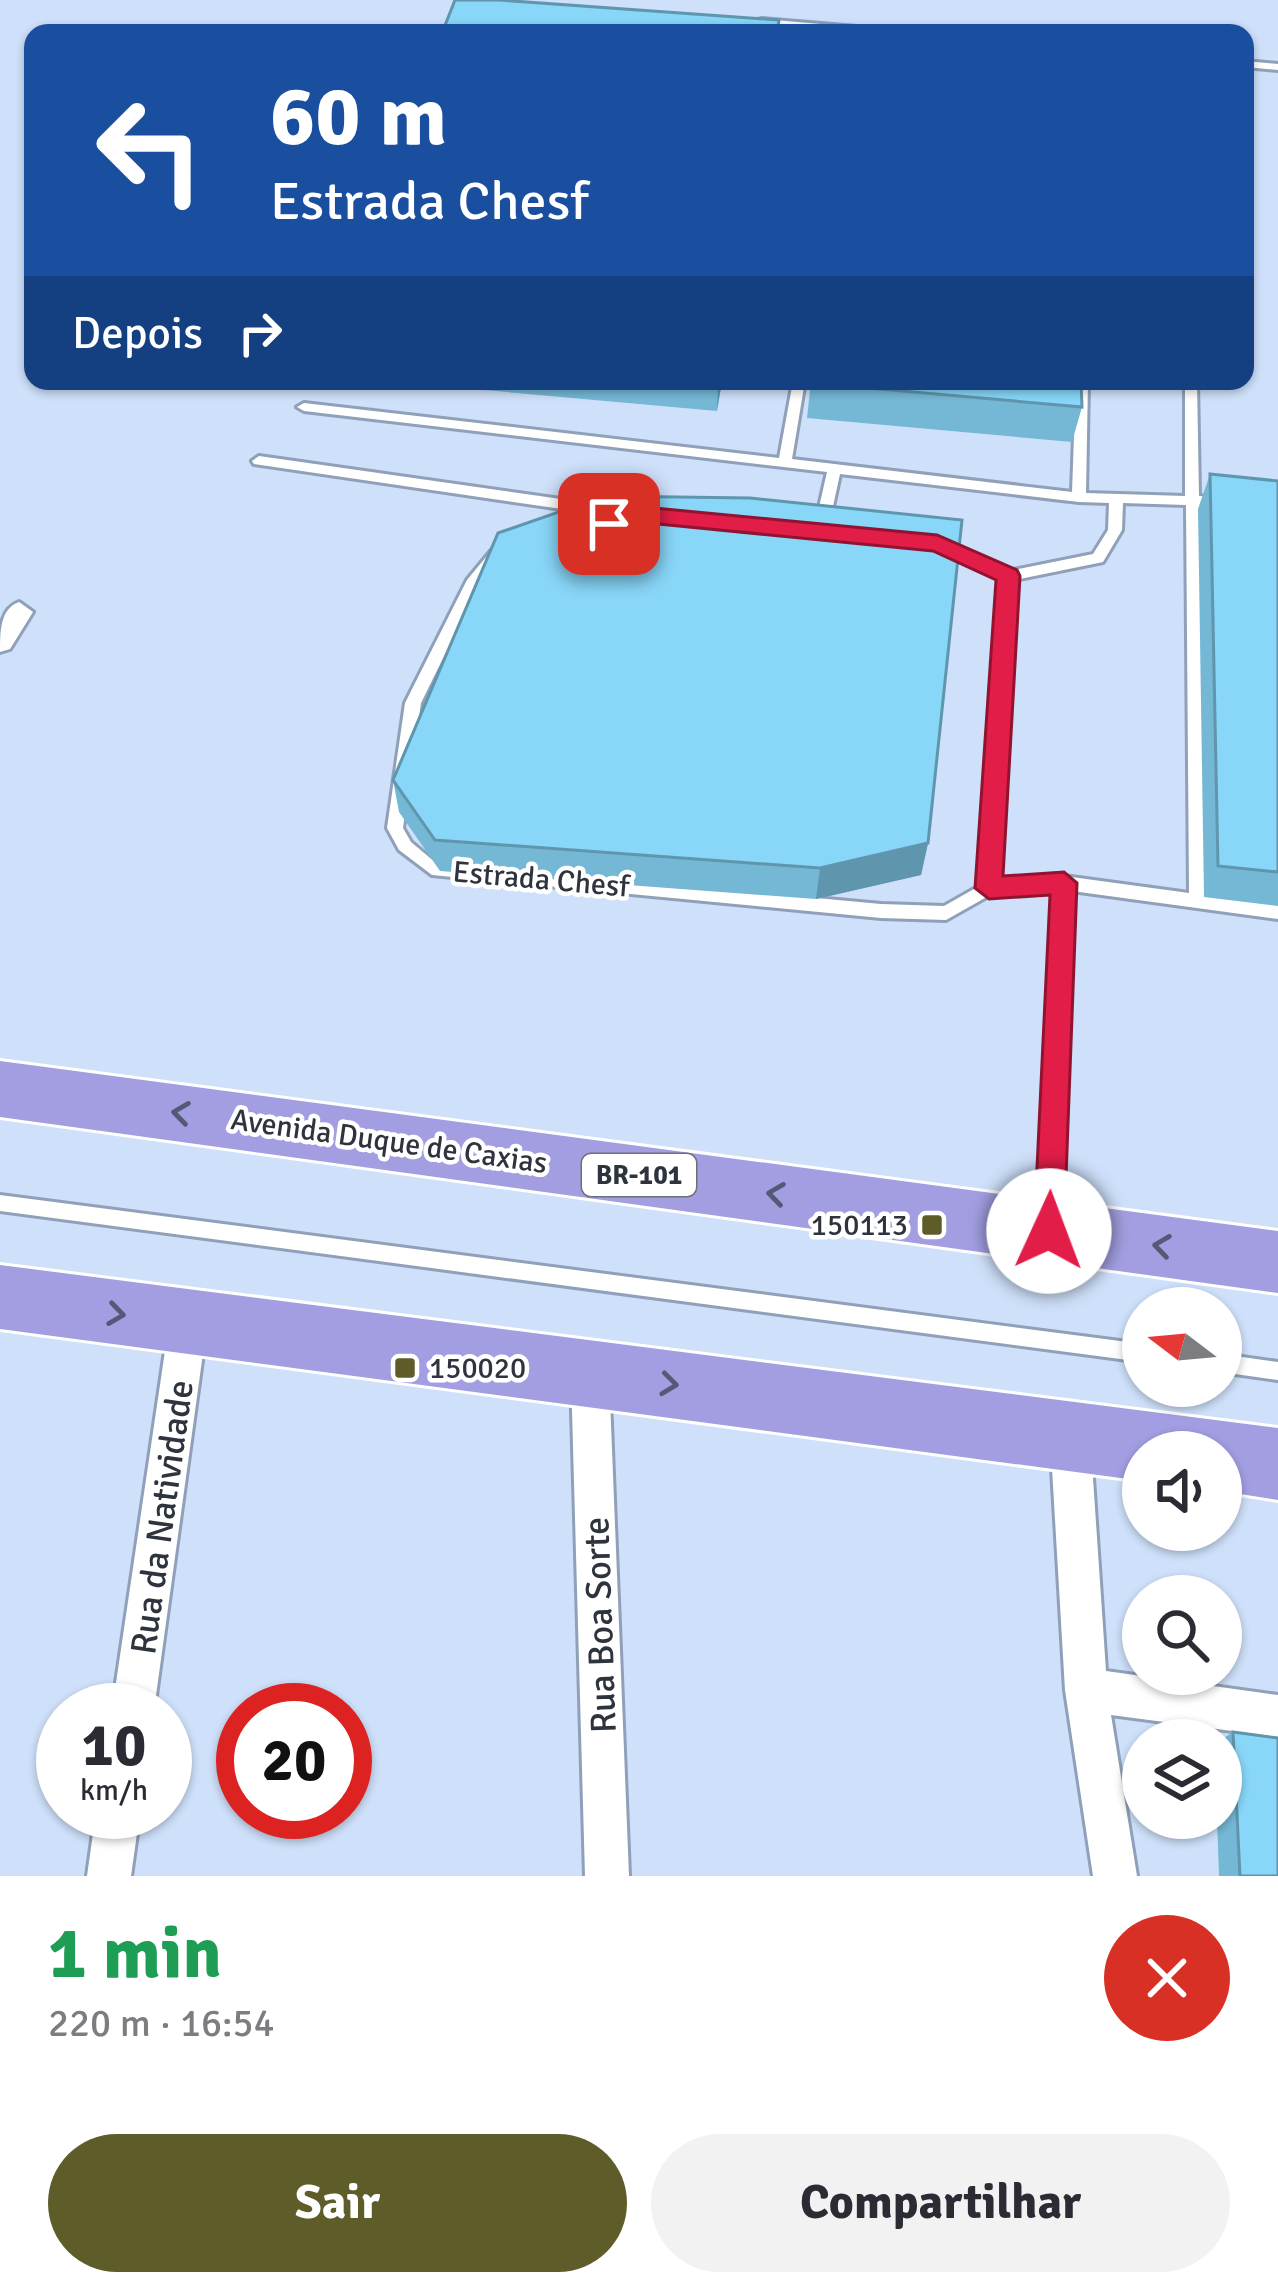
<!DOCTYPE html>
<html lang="pt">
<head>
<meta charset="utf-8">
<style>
	body { margin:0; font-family:Signika,sans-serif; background:#f2f2f3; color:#2b2b33; height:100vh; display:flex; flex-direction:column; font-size:45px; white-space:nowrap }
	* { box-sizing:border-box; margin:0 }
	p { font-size:39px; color:#7c7c81 }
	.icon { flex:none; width:66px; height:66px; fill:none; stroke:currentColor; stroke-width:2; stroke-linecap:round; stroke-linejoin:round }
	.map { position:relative; height:1876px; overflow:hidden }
	.side { display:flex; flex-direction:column; background:#fff; flex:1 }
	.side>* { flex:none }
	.guide { position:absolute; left:24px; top:24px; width:1230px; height:366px; border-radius:24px; box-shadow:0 3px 9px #0004; background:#1a4fa0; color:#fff; overflow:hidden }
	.needle { width:78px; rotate:286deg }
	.tools { position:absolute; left:1122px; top:1287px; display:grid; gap:24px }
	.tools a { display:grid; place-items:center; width:120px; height:120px; border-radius:50%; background:#fff; box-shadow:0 3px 9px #0004; font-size:60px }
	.speed { position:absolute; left:36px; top:1683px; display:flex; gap:24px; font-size:60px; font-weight:700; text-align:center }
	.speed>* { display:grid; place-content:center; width:156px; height:156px; border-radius:50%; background:#fff; box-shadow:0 3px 9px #0004; line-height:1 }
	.speed small { font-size:30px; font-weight:400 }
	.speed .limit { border:18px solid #d22; background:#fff; color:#111 }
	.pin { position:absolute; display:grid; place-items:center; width:102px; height:102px; color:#fff; margin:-51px; border-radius:24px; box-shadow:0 6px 18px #0006 }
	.me { position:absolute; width:132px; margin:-66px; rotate:2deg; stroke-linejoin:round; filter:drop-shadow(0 0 9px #0008) }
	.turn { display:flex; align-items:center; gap:42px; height:252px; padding:0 48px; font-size:54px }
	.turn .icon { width:156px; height:156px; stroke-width:2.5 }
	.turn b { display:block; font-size:84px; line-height:102px }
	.then { display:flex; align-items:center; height:114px; padding:0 48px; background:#0003; gap:24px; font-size:45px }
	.round { display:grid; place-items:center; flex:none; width:126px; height:126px; border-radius:63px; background:#f2f2f3 }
	.overview { display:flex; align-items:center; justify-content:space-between; height:204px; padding:0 48px }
	h1 { font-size:72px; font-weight:700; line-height:90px; color:#1e9e55 }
	.cta { display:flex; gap:24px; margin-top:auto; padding:24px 48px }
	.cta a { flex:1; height:138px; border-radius:72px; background:#5e5d29; color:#fff; font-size:48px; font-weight:700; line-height:138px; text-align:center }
	.cta a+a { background:#f2f2f3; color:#2b2b33 }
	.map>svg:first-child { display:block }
</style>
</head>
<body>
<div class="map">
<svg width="1278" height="1876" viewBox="0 0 1278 1876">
	<rect width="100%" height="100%" fill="#cee0fa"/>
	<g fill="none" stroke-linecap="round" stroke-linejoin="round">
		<defs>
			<g id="lane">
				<polygon points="762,19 892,30 897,33 854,33 758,24 758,20"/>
				<polygon points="1245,61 1278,64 1278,70 1245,67"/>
				<path d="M793,381H805L792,459L1072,492L1076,381H1088L1086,493L1185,496V381H1197L1199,496L1223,497L1230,502L1223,507L1199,506L1205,895L1278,905V919L1072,891L1058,1223L1055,1229L1049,1231L1043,1229L1040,1223L1056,890L992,894L946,920L881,918L432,875L399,850L387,828L405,703L467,580L491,551L496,550L503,555L480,583L421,703L403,828L411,842L436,863L881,904L944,906L981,885L1001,579L933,547L931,544L938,539L943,541L1009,571L1093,554L1108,530L1109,503L1079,502L840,474L829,525L822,530L815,525L827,472L304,411L297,407L304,403L779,458ZM1123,503L1186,505L1189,893L1064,876L998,881L1015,580L1103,562L1122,530Z"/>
				<polygon points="259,456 596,504 603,509 596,514 254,464 252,461"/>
				<polygon points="0,1195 1143,1344 1143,1362 0,1211"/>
				<polygon points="1221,1354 1278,1362 1278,1380 1221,1372"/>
			</g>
			<g id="street">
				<path d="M19,602L33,612L10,649L0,652C0,631 0,609 19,602Z"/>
				<polygon points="188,1306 201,1311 207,1324 154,1710 112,1710 169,1324 175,1311"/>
				<polygon points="590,1355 604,1361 609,1374 629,1876 585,1876 571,1374 576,1361"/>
				<polygon points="1070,1415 1084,1420 1090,1434 1106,1671 1278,1695 1278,1737 1111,1715 1137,1876 1093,1876 1065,1690 1050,1434 1056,1420"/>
				<polygon points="96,1812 140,1812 131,1876 87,1876"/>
			</g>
			<g id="highway">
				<polygon points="0,1061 1278,1231 1278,1293 0,1117"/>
				<polygon points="0,1265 1278,1428 1278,1500 1221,1491 1221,1452 1143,1452 1143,1481 0,1329"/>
			</g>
		</defs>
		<!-- lane casing -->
		<use href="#lane" stroke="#8fa0b8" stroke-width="6"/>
		<!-- street casing -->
		<use href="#street" stroke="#8fa0b8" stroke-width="6"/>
		<!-- highway casing -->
		<use href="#highway" stroke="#fff" stroke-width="6"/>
		<!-- lane -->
		<use href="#lane" fill="#fff" fill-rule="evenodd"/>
		<!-- street -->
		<use href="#street" fill="#fff" fill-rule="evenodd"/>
		<!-- highway -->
		<use href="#highway" fill="#a29ee1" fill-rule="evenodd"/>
	</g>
	<!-- wall -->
	<g fill="#75b8d5">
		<polygon points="384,381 722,381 717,411"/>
		<polygon points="811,381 1082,407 1072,442 807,418"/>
		<polygon points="1210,474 1278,481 1278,906 1204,897 1198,509"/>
		<polygon points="393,780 928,843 921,875 816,899 440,871 399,812"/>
		<polygon points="1233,1732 1278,1876 1219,1876 1217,1818 1221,1818 1221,1740"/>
	</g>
	<!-- shaded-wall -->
	<g fill="#5f96ae">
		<polygon points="718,381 722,381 717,411"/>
		<polygon points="928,843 921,875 816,899 820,868"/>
	</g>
	<!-- building -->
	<g fill="#88d6f8" stroke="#5f96ae" stroke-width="3">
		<polygon points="455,0 499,0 779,20 777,33 442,33"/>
		<polygon points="856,27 934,33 855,33"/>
		<polygon points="811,381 1081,381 1082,407 811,383"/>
		<polygon points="1210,474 1278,481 1278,872 1218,866"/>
		<polygon points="605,496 750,498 962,520 928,843 820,868 435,840 393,780 498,533"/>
		<polygon points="1233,1732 1278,1738 1278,1876 1240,1876"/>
	</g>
	<!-- one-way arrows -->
	<defs><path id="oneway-chevron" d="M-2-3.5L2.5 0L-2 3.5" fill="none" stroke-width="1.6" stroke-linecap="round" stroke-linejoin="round" transform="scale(3)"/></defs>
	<g stroke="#565976">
		<use href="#oneway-chevron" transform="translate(181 1113) rotate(-172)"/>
		<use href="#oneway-chevron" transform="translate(776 1194) rotate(-172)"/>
		<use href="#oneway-chevron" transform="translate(1162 1246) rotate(-172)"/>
		<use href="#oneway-chevron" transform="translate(116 1314) rotate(8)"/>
		<use href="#oneway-chevron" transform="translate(669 1384) rotate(7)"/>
	</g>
	<!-- route -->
	<polygon fill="#e11d48" stroke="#92132f" stroke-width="3" points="623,505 937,535 1017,570 1020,576 1003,876 1064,872 1077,883 1064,1231 1060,1241 1049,1245 1038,1241 1034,1231 1050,895 989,899 975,888 996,580 933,551 628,521 617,530 601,530 601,519"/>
	<!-- markers -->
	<g fill="#5e5d29" stroke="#fff" stroke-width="4.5">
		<rect x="920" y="1213" width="24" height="24" rx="6"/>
		<rect x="393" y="1356" width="24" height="24" rx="6"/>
	</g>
	<g text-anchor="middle" stroke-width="9" stroke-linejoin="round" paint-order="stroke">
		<!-- shield labels -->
		<rect fill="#fff" stroke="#6c7177" stroke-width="3" x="582" y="1154" width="114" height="42" rx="9"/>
		<g font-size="27" font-weight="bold" fill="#2d343d">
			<text x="639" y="1184">BR-101</text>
		</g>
		<!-- street labels -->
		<g font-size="30" fill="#2d343d" stroke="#fff">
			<text transform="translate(541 879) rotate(5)" y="10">Estrada Chesf</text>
			<text transform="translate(389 1141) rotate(8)" y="10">Avenida Duque de Caxias</text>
		</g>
		<!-- poi labels -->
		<g font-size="30" fill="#2d343d" stroke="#fff" text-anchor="end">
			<text x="908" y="1235">150113</text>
			<text x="429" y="1378" text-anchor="start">150020</text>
		</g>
		<!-- near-street labels -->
		<g font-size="36" fill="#2d343d" stroke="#fff">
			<text transform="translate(161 1517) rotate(-82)" y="13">Rua da Natividade</text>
			<text transform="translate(599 1625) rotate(-92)" y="13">Rua Boa Sorte</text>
		</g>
	</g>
</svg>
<div class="tools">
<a><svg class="needle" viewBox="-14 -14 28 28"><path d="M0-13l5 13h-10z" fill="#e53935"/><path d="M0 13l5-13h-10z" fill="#7c7c81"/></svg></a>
<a><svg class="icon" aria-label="sound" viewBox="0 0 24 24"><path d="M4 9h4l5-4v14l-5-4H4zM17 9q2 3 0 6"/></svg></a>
<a><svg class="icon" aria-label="search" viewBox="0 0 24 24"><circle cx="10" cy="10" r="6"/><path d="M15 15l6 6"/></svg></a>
<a><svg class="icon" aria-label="layers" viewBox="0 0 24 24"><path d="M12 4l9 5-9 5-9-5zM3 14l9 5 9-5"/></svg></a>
</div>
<div class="speed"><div>10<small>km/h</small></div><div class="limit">20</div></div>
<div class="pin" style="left:609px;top:524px;background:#d93025"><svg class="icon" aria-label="arrive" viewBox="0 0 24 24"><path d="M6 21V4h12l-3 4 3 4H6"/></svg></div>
<svg class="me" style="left:1049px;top:1231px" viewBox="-20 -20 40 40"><circle r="19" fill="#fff"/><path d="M0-13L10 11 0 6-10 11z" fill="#e11d48"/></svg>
<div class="guide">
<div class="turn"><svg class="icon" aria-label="left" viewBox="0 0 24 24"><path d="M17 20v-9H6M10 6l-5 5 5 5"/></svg><div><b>60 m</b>Estrada Chesf</div></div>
<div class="then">Depois<svg class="icon" aria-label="right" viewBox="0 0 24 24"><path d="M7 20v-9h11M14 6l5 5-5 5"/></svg></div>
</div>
</div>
<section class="side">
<div class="overview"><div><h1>1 min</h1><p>220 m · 16:54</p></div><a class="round" style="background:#d93025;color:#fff"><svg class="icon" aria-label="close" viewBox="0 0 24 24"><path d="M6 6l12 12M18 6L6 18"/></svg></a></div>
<div class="cta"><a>Sair</a><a>Compartilhar</a></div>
</section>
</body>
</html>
